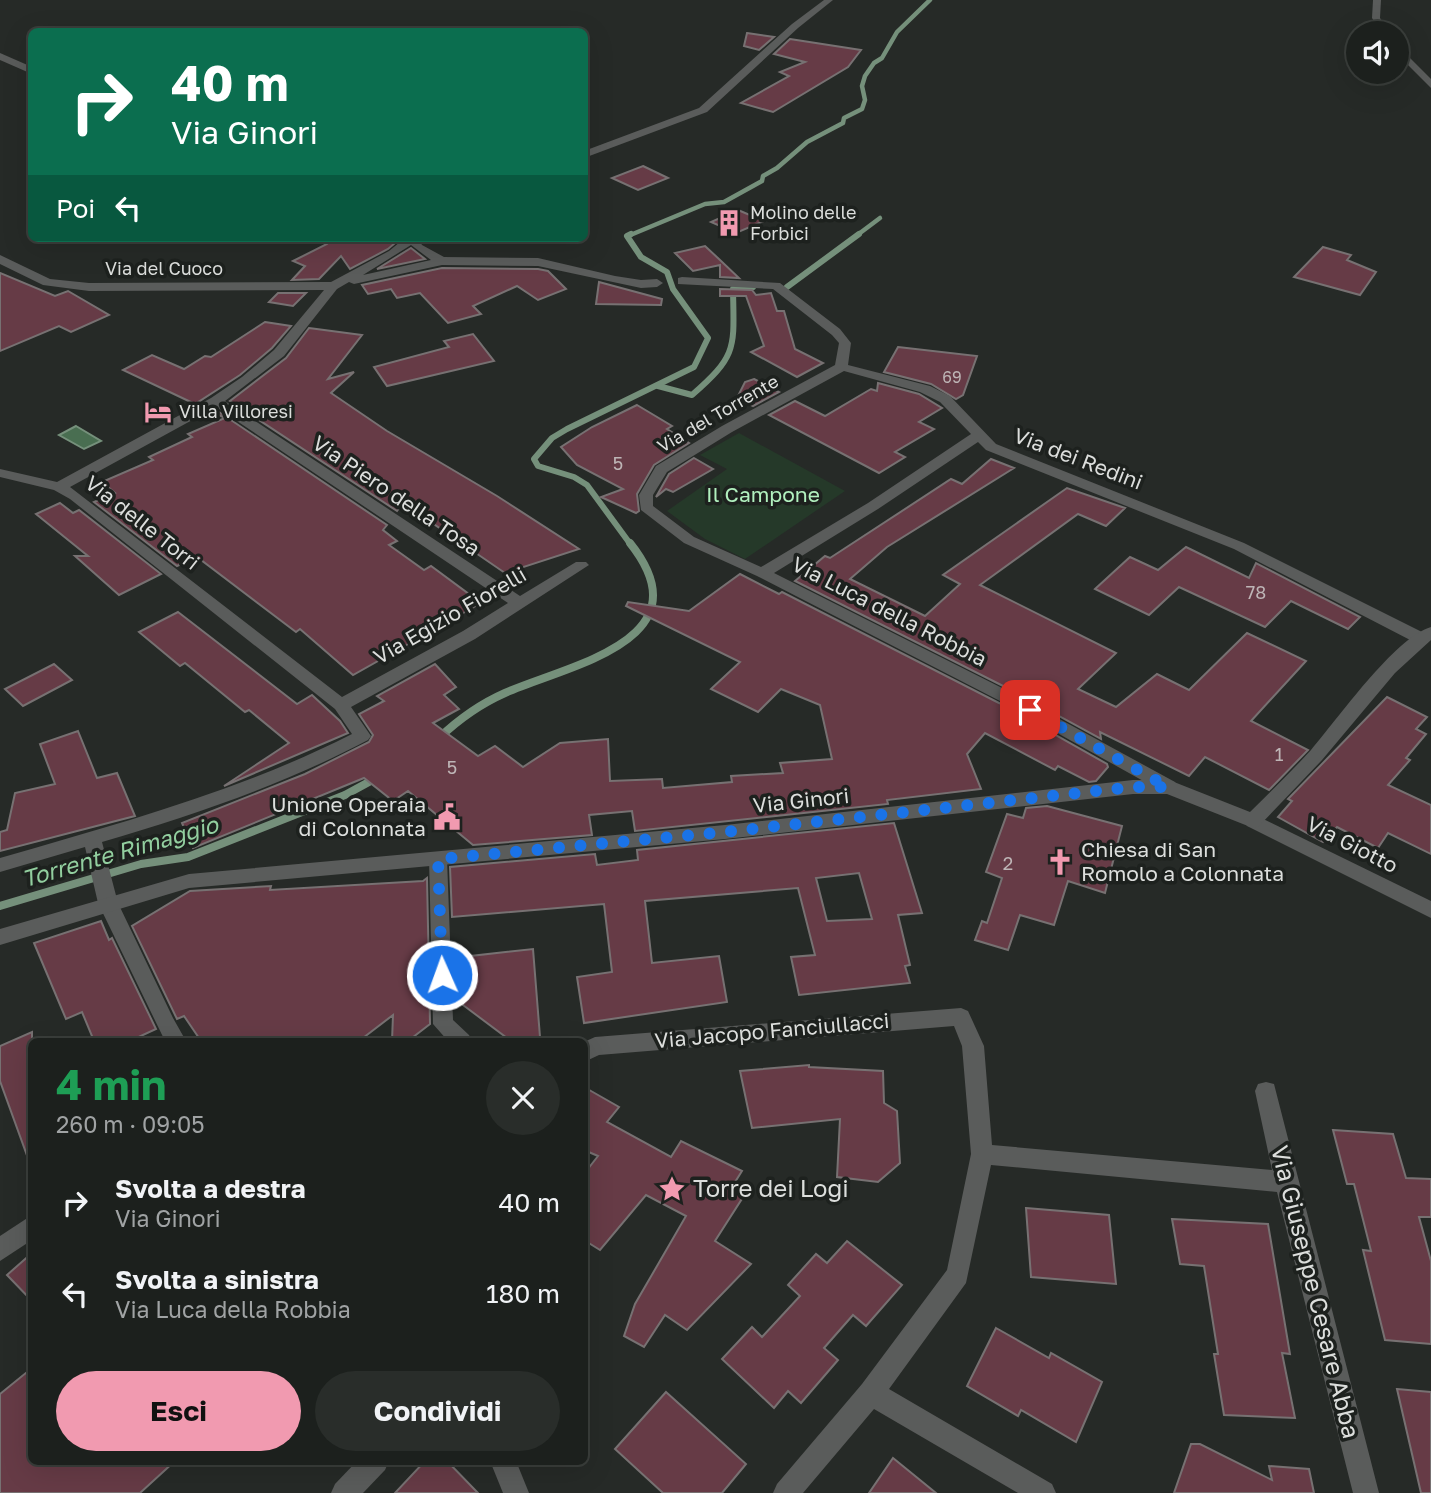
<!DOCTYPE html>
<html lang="it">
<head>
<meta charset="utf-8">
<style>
	body { margin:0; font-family:"Golos Text",sans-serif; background:#292d2a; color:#f1f3f6; height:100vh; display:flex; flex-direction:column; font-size:26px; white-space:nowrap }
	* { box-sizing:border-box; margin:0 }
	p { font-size:23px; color:#a0a3a4 }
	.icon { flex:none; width:38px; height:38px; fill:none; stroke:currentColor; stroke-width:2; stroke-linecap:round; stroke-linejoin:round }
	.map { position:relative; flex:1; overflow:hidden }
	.panel { position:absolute; left:28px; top:1038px; width:560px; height:427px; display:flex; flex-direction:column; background:#1c201d; border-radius:10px; box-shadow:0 7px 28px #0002,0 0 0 2px #3a3e3b }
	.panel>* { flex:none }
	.hud { position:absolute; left:28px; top:28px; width:560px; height:214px; border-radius:10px; box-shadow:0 7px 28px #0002,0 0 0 2px #3a3e3b; background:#0b6e4f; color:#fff; overflow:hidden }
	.fabs { position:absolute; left:1346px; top:21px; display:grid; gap:14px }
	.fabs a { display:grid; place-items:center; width:63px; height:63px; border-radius:50%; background:#1c201d; box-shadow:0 7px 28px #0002,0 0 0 2px #3a3e3b; font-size:35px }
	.pin { position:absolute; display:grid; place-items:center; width:60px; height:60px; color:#fff; margin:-30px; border-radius:14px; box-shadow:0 4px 10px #0006 }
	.me { position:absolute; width:77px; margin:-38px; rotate:358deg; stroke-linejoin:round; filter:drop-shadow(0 0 5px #0008) }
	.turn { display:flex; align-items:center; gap:24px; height:147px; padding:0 28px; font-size:32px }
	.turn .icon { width:91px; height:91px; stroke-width:2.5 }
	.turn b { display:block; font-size:49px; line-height:60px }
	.then { display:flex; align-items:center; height:66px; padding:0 28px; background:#0003; gap:14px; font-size:26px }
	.round { display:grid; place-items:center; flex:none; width:74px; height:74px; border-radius:37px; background:#292d2a }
	.headline { display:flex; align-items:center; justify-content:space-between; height:119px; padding:0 28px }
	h1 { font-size:42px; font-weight:700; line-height:52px; color:#1e9e55 }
	.primary-button { display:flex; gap:14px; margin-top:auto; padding:14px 28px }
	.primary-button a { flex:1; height:80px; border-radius:42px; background:#f19ab0; color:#111; font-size:28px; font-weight:700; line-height:80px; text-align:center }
	.primary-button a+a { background:#292d2a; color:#f1f3f6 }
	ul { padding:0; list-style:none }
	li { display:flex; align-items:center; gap:21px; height:91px; padding:0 28px }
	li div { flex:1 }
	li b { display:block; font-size:26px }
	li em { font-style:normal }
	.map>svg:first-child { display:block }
</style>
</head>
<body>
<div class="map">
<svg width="1431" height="1493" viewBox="0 0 1431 1493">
	<rect width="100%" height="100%" fill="#262a27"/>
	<!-- green -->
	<polygon fill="#253929" points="739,433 845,491 745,559 705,539 667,511 727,469 700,455"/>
	<!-- water -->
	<polygon fill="#496e51" stroke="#75907b" stroke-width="2" points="76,426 101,441 84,449 59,435"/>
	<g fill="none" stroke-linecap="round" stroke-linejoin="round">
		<!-- stream-far2 -->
		<g stroke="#75907b" stroke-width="4.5">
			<polyline points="628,236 705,204 724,202 762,181 763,176 777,168 807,142 843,123 844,118 862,109 865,100 862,86 865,76 874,63 882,58 897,32 930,0"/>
			<polyline points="856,236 880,218"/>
		</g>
		<!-- stream-far1 -->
		<g stroke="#75907b" stroke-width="6">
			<polyline points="787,287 859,234"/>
			<path d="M658,386L692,395C738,355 734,348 733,289L753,287"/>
			<polyline points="631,545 587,485 574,477 538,466 534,459 552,438 567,429 694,367 708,338 673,289 667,272 641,257 627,236 631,234"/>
		</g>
		<!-- stream -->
		<g stroke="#75907b" stroke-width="8">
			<path d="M439,738C459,719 480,704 505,693C568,665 708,641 630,543"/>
			<polyline points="0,906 141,864 188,857 345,795 378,777"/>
		</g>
	</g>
	<!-- building -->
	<g fill="#663b46" stroke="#777172" stroke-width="2" fill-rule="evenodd">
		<polygon points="747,33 774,37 759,50 744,46"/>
		<polygon points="790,39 861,50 848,67 773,112 741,103 789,76 780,72 805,62 774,54"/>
		<polygon points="643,166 668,178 638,190 612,178"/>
		<polygon points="738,210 764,221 736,233 711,222"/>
		<polygon points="327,238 401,238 388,249 350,269 341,256 319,279 292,280 305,266 293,261 327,244 330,241"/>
		<polygon points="705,246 720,260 739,278 720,277 720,265 693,271 675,253"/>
		<polygon points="1323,247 1351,255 1347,260 1376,272 1360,295 1294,277"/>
		<polygon points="411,248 425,259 377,269"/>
		<polygon points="442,268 538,269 548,271 566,289 538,300 517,286 473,306 481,314 448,323 420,293 397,298 391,289 368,294 362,285"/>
		<polygon points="0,273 55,296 68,291 109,315 71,332 59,326 0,351"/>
		<polygon points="599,282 662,299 661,305 596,304"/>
		<polygon points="720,289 752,290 756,295 771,293 777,311 784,311 795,349 823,363 797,377 751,352 764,346 746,296 720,296"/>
		<polygon points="278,293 306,293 293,306 269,302"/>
		<polygon points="265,322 291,326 272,348 240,375 195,404 123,370 152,355 184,369 205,356 211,357"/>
		<polygon points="309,328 362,335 328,379 354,372 331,393 387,431 497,496 579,549 505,573 403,503 397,511 230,401 286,358"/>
		<polygon points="473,334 494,361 387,386 374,367 449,347 444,341"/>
		<polygon points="898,347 977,356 963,395 956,399 931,384 884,372"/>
		<polygon points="754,379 779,392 753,406 737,398 745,382"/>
		<polygon points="878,383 919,394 942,408 919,422 934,429 895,452 905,457 879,473 769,415 795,401 825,416 871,389 877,391"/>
		<polygon points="637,405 672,426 667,429 689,443 654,465 637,494 639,511 636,513 601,497 623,489 577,465 561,447 592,427"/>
		<polygon points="216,410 387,525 383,530 397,541 389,545 424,570 431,566 481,603 353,675 300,629 296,632 197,557 177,566 94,502 115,493 102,482 153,460 149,457 192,437 188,434 225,418 213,412"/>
		<polygon points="694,458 713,469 673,492 666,489 656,497 669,474"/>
		<polygon points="991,459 1014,468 887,547 850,579 925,616 960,584 943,575 1067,488 1125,508 1106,526 1078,514 980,585 1116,653 1078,689 1116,707 1157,674 1189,690 1247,633 1306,661 1251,721 1308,750 1269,790 1205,757 1189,776 1100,732 1101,739 1013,691 795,581 825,556 830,558 951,479 962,484"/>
		<polygon points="60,503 73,513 79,510 161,574 119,595 75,556 88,556 36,514"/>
		<polygon points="1186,547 1249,578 1256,563 1360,617 1348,629 1291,601 1265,627 1179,587 1149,615 1095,589 1130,557 1158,570"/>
		<polygon points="740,574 779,594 782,592 999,703 1107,764 1108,767 1096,781 1089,782 1058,766 1055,770 985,733 967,754 981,789 887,800 888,804 635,831 632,811 589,815 592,835 473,845 408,791 393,801 364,778 193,848 182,823 305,774 369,742 373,735 359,714 384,701 377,696 435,664 456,687 444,695 459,709 433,723 478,756 495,746 523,767 560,743 608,739 610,781 662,779 663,788 732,782 731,776 783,773 780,763 832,759 820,705 781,689 758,712 711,689 740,662 626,606 628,602 689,611"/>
		<polygon points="178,612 297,704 312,695 340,721 348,733 224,786 289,743 249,710 245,712 185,663 180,666 139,632"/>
		<polygon points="54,664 72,680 23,706 5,689"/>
		<polygon points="1387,697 1427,717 1416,729 1426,734 1406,758 1410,760 1388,785 1431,805 1431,854 1388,833 1378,848 1337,827 1323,842 1278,817 1292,801 1288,799"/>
		<polygon points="78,731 97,778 117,773 135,816 0,851 0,832 7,830 15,793 55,784 40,744"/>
		<polygon points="1047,806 1122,826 1105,893 1068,881 1054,925 1020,915 1008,950 975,940 982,921 987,923 1002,878 986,872 1007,814 1023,818 1026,808"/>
		<path d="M894,823L922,913L898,915L910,965L905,966L910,983L799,995L791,957L815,955L798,888L645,901L652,963L719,956L727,1002L584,1023L577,977L612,972L604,904L452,917L450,867L595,854L597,865L638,860L637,850ZM859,873L872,919L827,921L816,878Z"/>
		<polygon points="427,878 430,1024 408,1041 392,1041 393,1015 359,1041 201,1041 184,1016 177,1019 132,926 190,891 271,886 270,890 423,881"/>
		<polygon points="101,921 109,940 112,938 156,1029 130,1041 94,1041 82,1012 66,1019 34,943"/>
		<polygon points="533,949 540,1037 511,1041 455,999 453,958"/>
		<polygon points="32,1032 32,1161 29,1161 0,1081 0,1046"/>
		<polygon points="809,1065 809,1067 883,1071 884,1103 897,1111 900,1163 878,1182 837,1177 840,1119 752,1128 740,1071"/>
		<polygon points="584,1087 619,1107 607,1122 671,1157 681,1141 742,1171 732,1187 745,1194 715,1241 751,1264 687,1330 665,1315 644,1347 624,1336 635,1304 686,1216 646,1195 600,1250 584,1240 584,1174 598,1156 584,1150"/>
		<polygon points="1333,1130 1393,1134 1406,1178 1431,1179 1431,1217 1419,1217 1431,1261 1431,1344 1385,1340 1363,1250 1371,1251 1354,1184 1347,1184"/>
		<polygon points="1026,1208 1109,1215 1116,1284 1031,1277"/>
		<polygon points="1172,1219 1268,1224 1290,1354 1282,1353 1295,1418 1224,1415 1214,1354 1218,1354 1204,1266 1180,1264"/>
		<polygon points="847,1241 902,1285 866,1326 853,1315 824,1348 838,1360 801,1403 788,1391 774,1408 722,1359 752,1327 762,1337 800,1296 788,1285 816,1254 827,1263"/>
		<polygon points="32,1253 32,1301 7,1275"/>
		<polygon points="996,1328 1049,1358 1051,1353 1102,1382 1076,1442 1021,1410 1018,1416 967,1386"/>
		<polygon points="32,1368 32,1461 175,1461 140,1493 0,1493 0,1394"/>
		<polygon points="1397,1389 1431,1392 1431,1493 1421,1493"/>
		<polygon points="666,1392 746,1464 722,1493 663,1493 615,1449"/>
		<polygon points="1191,1444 1200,1444 1272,1480 1269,1466 1309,1469 1314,1493 1174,1493"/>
		<polygon points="893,1458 936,1493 869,1493"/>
		<polygon points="425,1461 447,1461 478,1493 395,1493"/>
	</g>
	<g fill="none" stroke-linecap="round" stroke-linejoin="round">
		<!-- minor -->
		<g fill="#5a5c5b" fill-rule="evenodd">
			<polygon points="824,0 833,0 798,28 707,112 584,158 584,151 699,108 792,24"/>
			<polygon points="0,53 32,67 32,74 0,60"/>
			<path d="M405,238H418L422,245L444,257L538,258L615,276L641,280L657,279L663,283L657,287L641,288L538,266L442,265L354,284L349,282L337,289L284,356L225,401L520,596L576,562H586L589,565L475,639L351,707L371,736L368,740C283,785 194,815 102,842L118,903L173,1018L186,1041H165L98,903L85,847L0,872V858C120,823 240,791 352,734L335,709L70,499L54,490L0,477V469L57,482L211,398L242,377L274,350L324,290L89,291L43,285L0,264V255L50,279L89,283L331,282L389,251ZM411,245L431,260L363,275ZM216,407L508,603L463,631L342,697L70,487Z"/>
			<path d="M682,277L780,283L840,329L851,343L848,365L930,386L950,396L996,444L1244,543L1426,634L1428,638L1426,642H1414L1234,549L986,450L978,442L878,509L774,573L1012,693L1175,782L1178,787L1175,792H1163L1000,701L757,576L684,543L641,510L639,495L656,466L722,426L835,365L839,343L832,335L773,289L678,284V278ZM844,371L920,392L940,402L971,434L868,503L761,567L694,537L653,506V495L667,472L732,432Z"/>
			<polygon points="1253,814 1431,901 1431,918 1247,826 1244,821 1247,816"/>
			<polygon points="438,852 445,854 447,859 453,1020 469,1035 472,1041 448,1041 433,1024 429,859 431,854"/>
			<polygon points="961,1008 968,1011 984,1046 992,1145 1272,1170 1255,1091 1258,1084 1266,1082 1274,1084 1379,1493 1353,1493 1277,1192 991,1165 966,1283 889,1389 1052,1484 1056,1493 1018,1493 874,1409 803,1493 773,1493 777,1484 862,1384 947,1270 971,1154 962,1046 954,1026 599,1055 584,1062 584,1042 595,1037"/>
			<polygon points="32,1215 32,1240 0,1261 0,1236"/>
			<polygon points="357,1461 389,1461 385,1470 363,1493 331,1493 335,1484"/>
			<polygon points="490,1461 516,1461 529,1493 503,1493"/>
		</g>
		<!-- tertiary -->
		<g fill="#5a5c5b" fill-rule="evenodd">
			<polygon points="1373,0 1381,0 1380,18 1390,33 1382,33 1372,18"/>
			<polygon points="1396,44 1431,79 1431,88 1396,53"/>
			<path d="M1431,627V640L1395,673L1322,760L1259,826L1253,828L1167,794H1133L725,839L189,888L0,945V929L189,874L725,825L1133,780H1169L1250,812C1270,792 1291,772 1311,750C1337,720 1395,637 1431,627Z"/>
		</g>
	</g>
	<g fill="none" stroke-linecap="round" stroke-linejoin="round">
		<!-- route -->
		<polyline stroke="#1a73e8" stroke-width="12" stroke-dasharray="0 21.6" points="442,975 438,859 725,832 1133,787 1168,787 1030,710"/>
	</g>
	<!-- icons -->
	<defs>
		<symbol id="building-bare" viewBox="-9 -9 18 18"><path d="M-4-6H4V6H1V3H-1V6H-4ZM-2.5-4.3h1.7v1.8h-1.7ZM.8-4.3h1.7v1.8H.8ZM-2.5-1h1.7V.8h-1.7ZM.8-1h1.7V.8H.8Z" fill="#f19ab0" stroke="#1d211e" stroke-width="2.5" paint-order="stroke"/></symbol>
		<symbol id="hotel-bare" viewBox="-9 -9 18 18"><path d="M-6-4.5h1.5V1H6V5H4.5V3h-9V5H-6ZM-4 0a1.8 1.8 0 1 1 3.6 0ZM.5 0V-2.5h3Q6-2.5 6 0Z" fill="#f19ab0" stroke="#1d211e" stroke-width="2.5" paint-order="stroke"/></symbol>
		<symbol id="civic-bare" viewBox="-9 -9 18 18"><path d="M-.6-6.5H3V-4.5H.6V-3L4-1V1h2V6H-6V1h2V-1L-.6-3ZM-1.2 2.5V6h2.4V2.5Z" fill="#f19ab0" stroke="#1d211e" stroke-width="2.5" paint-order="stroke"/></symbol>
		<symbol id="church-bare" viewBox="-9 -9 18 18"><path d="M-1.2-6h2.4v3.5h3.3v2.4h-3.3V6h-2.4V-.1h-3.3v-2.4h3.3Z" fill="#f19ab0" stroke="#1d211e" stroke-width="2.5" paint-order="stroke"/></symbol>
		<symbol id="sight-bare" viewBox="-9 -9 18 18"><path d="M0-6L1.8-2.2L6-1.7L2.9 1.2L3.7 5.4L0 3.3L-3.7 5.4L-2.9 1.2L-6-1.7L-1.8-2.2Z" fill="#f19ab0" stroke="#1d211e" stroke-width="2.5" paint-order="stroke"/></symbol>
	</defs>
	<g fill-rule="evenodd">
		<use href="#building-bare" x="710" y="204" width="38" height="38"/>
		<use href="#hotel-bare" x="139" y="393" width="38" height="38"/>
		<use href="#civic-bare" x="428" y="798" width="38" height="38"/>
		<use href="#church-bare" x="1041" y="843" width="38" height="38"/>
		<use href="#sight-bare" x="653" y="1170" width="38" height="38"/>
	</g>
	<g text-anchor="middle" stroke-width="7" stroke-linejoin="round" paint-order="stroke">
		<!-- far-number labels -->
		<g font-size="16" fill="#beb5b6">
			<text x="952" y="383">69</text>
		</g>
		<!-- far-poi labels -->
		<g font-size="18" fill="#dcdedc" stroke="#1d211e" text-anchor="start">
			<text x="750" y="219">Molino delle<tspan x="750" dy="21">Forbici</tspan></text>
			<text x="179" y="418">Villa Villoresi</text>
		</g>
		<!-- far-street labels -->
		<g font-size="18" fill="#dcdedc" stroke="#1d211e">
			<text x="164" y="275">Via del Cuoco</text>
			<text transform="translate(718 414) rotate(-30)" y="6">Via del Torrente</text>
		</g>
		<!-- number labels -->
		<g font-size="18" fill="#beb5b6">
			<text x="618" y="470">5</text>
			<text x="1256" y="599">78</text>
			<text x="1279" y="761">1</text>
			<text x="452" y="774">5</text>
			<text x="1008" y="870">2</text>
		</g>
		<!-- street labels -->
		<g font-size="21" fill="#dcdedc" stroke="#1d211e">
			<text transform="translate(1078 459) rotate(21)" y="7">Via dei Redini</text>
			<text transform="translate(396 496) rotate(34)" y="7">Via Piero della Tosa</text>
			<text transform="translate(142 523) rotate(38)" y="7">Via delle Torri</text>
			<text transform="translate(889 612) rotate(27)" y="7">Via Luca della Robbia</text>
			<text transform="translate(450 616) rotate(-30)" y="7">Via Egizio Fiorelli</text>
			<text transform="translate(801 801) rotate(-6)" y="7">Via Ginori</text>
			<text transform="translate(1352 845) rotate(27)" y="7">Via Giotto</text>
			<text transform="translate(772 1031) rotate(-5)" y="7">Via Jacopo Fanciullacci</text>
		</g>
		<!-- park labels -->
		<g font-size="21" fill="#b1f0be" stroke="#1d211e">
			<text x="763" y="502">Il Campone</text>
		</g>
		<!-- poi labels -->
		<g font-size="21" fill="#dcdedc" stroke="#1d211e" text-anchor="end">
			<text x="426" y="812">Unione Operaia<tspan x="426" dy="24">di Colonnata</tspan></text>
			<text x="1081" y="857" text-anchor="start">Chiesa di San<tspan x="1081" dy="24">Romolo a Colonnata</tspan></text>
		</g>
		<!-- water labels -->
		<g font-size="23" font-style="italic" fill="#92cf9f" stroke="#1d211e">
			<text transform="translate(120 852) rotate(-16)" y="8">Torrente Rimaggio</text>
		</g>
		<!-- near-poi labels -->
		<g font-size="24" fill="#dcdedc" stroke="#1d211e" text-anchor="start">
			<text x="693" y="1197">Torre dei Logi</text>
		</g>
		<!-- near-street labels -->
		<g font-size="24" fill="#dcdedc" stroke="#1d211e">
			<text transform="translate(1315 1292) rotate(76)" y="8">Via Giuseppe Cesare Abba</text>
		</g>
	</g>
</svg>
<div class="fabs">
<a><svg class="icon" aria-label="sound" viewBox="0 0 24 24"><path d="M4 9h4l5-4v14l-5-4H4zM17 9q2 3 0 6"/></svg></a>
</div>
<div class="pin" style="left:1030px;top:710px;background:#d93025"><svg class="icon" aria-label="arrive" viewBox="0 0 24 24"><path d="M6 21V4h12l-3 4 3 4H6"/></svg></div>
<svg class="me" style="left:442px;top:975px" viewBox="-20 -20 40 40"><circle r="17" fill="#1a73e8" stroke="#fff" stroke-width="3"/><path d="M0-11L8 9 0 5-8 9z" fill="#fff"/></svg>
<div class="hud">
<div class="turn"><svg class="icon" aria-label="right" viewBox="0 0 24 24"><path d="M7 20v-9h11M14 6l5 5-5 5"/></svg><div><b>40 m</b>Via Ginori</div></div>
<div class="then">Poi<svg class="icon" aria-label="left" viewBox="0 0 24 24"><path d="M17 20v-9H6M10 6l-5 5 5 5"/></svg></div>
</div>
<section class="panel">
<div class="headline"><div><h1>4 min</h1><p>260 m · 09:05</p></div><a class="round"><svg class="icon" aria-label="close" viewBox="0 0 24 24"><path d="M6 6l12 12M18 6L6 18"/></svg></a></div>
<ul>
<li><svg class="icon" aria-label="right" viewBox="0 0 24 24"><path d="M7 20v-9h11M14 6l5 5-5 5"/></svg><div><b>Svolta a destra</b><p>Via Ginori</p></div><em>40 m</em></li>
<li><svg class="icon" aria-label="left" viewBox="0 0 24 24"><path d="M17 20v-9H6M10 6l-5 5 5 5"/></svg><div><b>Svolta a sinistra</b><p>Via Luca della Robbia</p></div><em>180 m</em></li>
</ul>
<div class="primary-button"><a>Esci</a><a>Condividi</a></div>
</section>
</div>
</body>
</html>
